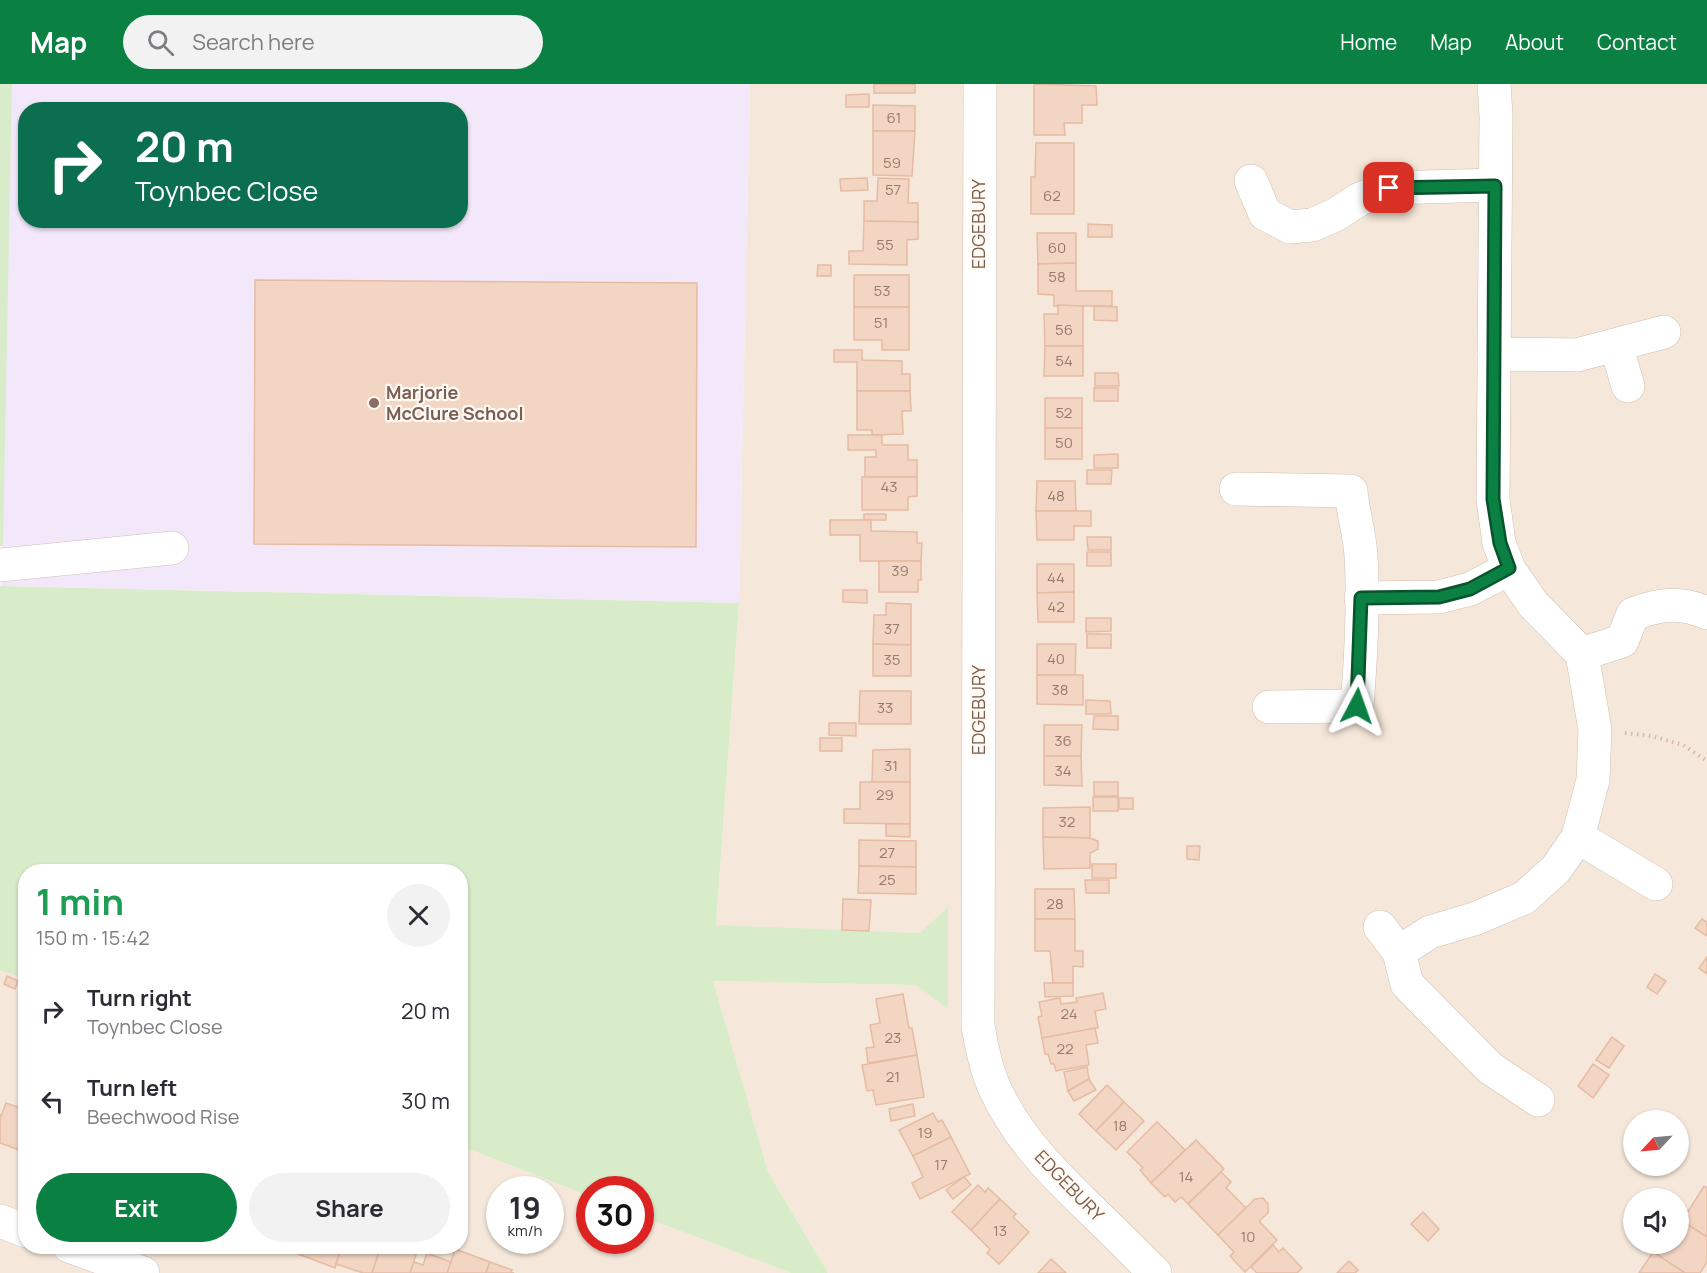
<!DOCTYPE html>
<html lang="en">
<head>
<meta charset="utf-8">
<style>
	body { margin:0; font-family:Manrope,sans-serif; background:#f2f2f3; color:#2b2b33; height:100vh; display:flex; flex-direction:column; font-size:22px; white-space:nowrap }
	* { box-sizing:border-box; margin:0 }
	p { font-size:20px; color:#7c7c81 }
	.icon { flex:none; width:33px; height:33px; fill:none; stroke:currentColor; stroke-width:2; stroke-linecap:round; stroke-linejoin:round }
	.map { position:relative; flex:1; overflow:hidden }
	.side { position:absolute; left:18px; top:780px; width:450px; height:390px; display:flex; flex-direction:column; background:#fff; border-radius:24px; box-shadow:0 2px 4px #0004 }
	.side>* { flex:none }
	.banner { position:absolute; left:18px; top:18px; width:450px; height:126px; border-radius:24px; box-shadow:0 2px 4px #0004; background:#0b6e4f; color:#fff; overflow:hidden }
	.needle { width:39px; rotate:244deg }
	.buttons { position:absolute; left:1623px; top:1026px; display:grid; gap:12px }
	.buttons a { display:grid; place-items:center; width:66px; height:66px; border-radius:50%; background:#fff; box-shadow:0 2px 4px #0004; font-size:30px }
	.speed { position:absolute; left:486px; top:1092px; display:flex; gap:12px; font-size:30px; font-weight:700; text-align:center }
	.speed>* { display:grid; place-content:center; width:78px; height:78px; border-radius:50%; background:#fff; box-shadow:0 2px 4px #0004; line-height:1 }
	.speed small { font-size:15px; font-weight:400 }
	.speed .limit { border:9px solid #d22; background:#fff; color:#111 }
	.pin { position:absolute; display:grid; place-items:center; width:51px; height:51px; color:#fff; margin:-26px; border-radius:12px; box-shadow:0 3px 9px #0006 }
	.me { position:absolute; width:66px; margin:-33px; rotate:4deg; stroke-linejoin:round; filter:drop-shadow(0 0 4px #0008) }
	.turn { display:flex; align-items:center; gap:21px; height:126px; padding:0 18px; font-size:27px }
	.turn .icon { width:78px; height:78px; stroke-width:2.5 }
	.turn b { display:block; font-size:42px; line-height:51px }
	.round { display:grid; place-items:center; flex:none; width:63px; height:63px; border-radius:32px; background:#f2f2f3 }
	.headline { display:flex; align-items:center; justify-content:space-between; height:102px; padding:0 18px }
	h1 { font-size:36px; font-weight:700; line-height:45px; color:#1e9e55 }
	.primary-button { display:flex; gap:12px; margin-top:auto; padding:12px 18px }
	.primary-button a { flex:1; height:69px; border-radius:36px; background:#0b8043; color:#fff; font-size:24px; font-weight:700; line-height:69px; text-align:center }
	.primary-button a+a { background:#f2f2f3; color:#2b2b33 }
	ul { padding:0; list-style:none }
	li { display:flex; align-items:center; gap:18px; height:90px; padding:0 18px }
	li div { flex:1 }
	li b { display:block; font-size:22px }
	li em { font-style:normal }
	header { display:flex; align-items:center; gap:36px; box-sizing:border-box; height:84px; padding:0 30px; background:#0b8043; color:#fff }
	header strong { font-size:28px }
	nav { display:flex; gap:33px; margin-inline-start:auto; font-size:21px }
	.search { width:420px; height:54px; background:#f2f2f3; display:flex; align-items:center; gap:15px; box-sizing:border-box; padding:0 21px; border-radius:33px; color:#7c7c81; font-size:22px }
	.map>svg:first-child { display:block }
</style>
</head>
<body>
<header>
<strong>Map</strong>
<div class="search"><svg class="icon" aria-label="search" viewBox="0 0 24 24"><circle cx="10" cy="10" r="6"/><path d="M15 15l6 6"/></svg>Search here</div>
<nav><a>Home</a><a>Map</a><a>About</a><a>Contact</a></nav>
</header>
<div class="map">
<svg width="1707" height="1189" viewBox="0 0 1707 1189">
	<rect width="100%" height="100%" fill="#fdf6ec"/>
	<!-- residential -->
	<g fill="#f5e8da" fill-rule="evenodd">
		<path d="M750,0H1707V1189H828L768,1088L712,897L916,901L948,924L920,849L716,842L739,519ZM1634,1036H1678V1082H1634ZM1634,1114H1678V1160H1634Z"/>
		<path d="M0,886L25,895L26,1162H460L461,1062L589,1112L590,1156H640L641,1132L791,1189H0ZM500,1106H550V1156H500Z"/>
	</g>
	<!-- education -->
	<path fill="#f3e8fa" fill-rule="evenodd" d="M12,0H750L739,519L1,502ZM26,26H460V136H26Z"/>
	<!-- green -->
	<g fill="#d8ecc9">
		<polygon points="0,0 12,0 3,462 0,462"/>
		<polygon points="0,502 739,519 716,841 920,849 948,823 948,925 916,901 713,897 768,1088 828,1189 791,1189 641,1132 640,1106 590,1106 589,1112 461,1062 460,788 26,788 25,895 0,886"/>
	</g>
	<!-- building -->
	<g fill="#f3d5c3" stroke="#e6bba3" stroke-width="1.5">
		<rect x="874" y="0" width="41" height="9"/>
		<polygon points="1034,0 1096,2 1097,21 1082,21 1082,39 1064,39 1065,51 1034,51"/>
		<polygon points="869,10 869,23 846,23 846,11"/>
		<polygon points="873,21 915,22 915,47 873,47"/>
		<polygon points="873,47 915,47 912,92 873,91"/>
		<polygon points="1036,59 1074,59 1074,130 1031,130 1031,93 1035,93"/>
		<polygon points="867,94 868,106 841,107 840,95"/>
		<polygon points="878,94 909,95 908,119 918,119 918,138 864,137 864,117 877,117"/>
		<polygon points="864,137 918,138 918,155 907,156 907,181 849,180 849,167 863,167"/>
		<polygon points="1088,140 1112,141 1112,153 1088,153"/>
		<polygon points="1037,149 1076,149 1076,179 1038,180"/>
		<polygon points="1076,179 1076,207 1112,207 1112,222 1054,222 1054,211 1038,210 1038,180"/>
		<polygon points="818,181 831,181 831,192 817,192"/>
		<rect x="854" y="191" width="55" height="32"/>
		<polygon points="255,196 697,199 696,463 254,460"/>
		<polygon points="1058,221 1083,222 1083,262 1045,262 1044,230 1058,230"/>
		<polygon points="1094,222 1117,223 1117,237 1094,236"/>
		<polygon points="854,223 909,223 909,266 882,266 882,256 854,256"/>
		<polygon points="1045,262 1083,262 1083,292 1044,292"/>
		<polygon points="834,266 862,266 862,276 902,277 902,290 910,290 910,307 857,307 857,278 834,278"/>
		<polygon points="1095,289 1118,289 1119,302 1095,302"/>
		<rect x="1094" y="304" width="24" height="13"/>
		<polygon points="857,307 910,307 911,327 902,327 903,350 872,351 872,346 857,346"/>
		<rect x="1045" y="314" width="37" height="30"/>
		<rect x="1045" y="344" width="37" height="31"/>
		<polygon points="848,351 882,351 882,361 908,361 908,376 917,376 917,393 865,393 865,373 876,373 876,366 848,366"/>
		<polygon points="1118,370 1118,384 1094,384 1094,371"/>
		<polygon points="1087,386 1112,386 1111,400 1087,400"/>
		<polygon points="862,393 917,393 917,412 908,413 908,426 862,426"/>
		<polygon points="1037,397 1075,397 1076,427 1036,427"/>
		<polygon points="1036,427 1091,427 1091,442 1074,442 1074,456 1037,456"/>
		<rect x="864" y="430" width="22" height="6"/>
		<polygon points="830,436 871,436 871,447 917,448 917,459 922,459 921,477 860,477 860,451 830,451"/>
		<polygon points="1087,453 1111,453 1111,466 1088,466"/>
		<rect x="1087" y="468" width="24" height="14"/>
		<polygon points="879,477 921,477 921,496 918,496 918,508 879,508"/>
		<polygon points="1037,480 1074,480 1074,508 1037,509"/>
		<polygon points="843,506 867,506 867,519 843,518"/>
		<polygon points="1074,508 1074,538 1038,538 1037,509"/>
		<polygon points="886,519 911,520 911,561 873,560 874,531 886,531"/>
		<polygon points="1086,534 1111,534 1111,547 1086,548"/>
		<rect x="1087" y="550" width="24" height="14"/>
		<polygon points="873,560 911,561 911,592 873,592"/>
		<polygon points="1037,560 1076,560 1075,591 1037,591"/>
		<polygon points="1037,591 1083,591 1083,621 1037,620"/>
		<polygon points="860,607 911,607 911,640 859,640"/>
		<polygon points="1086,616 1110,617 1111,630 1086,630"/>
		<polygon points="1094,632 1118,632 1118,646 1093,645"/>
		<polygon points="829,639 856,639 856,652 829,651"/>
		<polygon points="1044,641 1082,641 1081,672 1044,672"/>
		<rect x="820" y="654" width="22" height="13"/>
		<polygon points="910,665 910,698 872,698 873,666"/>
		<polygon points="1044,672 1081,672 1082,702 1044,701"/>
		<polygon points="860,698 910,698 910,740 844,739 844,725 860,725"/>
		<rect x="1094" y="698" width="24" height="14"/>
		<rect x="1093" y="713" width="25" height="14"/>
		<rect x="1119" y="714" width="14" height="11"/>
		<polygon points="1090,723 1090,754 1043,753 1043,724"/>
		<polygon points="886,740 910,740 910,753 886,752"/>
		<polygon points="1043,753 1090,754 1098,757 1098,765 1090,769 1090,784 1044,785"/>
		<polygon points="859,756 916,757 916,783 859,782"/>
		<polygon points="1187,762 1200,762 1199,776 1187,775"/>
		<rect x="1092" y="780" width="24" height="14"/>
		<polygon points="859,782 916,783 916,810 858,809"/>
		<polygon points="1085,796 1109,796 1109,809 1086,809"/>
		<polygon points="1035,805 1074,805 1075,835 1035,835"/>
		<polygon points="843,815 871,816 869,847 842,846"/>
		<polygon points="1035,835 1075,835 1075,867 1083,867 1083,883 1073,882 1073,899 1053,899 1050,867 1035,867"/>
		<polygon points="1702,835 1707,838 1707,852 1695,844"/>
		<polygon points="1707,873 1707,890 1699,884"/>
		<polygon points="1655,890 1666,897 1657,910 1647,903"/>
		<polygon points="7,892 18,897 15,905 4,900"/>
		<polygon points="1044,899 1073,899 1073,912 1045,913"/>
		<polygon points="1103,909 1106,925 1095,927 1098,944 1042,954 1038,933 1042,932 1039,918 1060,914 1061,920 1077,918 1076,914"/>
		<polygon points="903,910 909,944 912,944 917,971 868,979 866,964 874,963 870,941 880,939 876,915"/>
		<polygon points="1095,944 1098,959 1086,961 1089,981 1056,987 1054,980 1051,980 1048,970 1045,970 1042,954"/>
		<polygon points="1612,953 1624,962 1609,984 1596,976"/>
		<polygon points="917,971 924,1013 876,1021 873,1006 867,1007 862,981"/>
		<polygon points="1593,980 1609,991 1593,1014 1578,1002"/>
		<polygon points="1087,983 1089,995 1068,1007 1064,988"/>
		<polygon points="1089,995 1096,1006 1074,1017 1068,1007"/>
		<polygon points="1107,1001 1124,1018 1096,1047 1079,1030"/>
		<polygon points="1124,1018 1144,1037 1116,1066 1096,1047"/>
		<polygon points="6,1019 26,1026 26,1048 19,1066 0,1059 0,1031 1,1032"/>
		<polygon points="913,1020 915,1032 891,1037 889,1025"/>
		<polygon points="933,1029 938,1038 942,1036 951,1053 913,1072 899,1046"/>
		<polygon points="1157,1038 1185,1066 1151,1099 1140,1086 1143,1084 1127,1068"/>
		<polygon points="26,1048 26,1069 19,1066"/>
		<polygon points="951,1053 970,1090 920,1115 912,1099 923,1093 913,1072"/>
		<polygon points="1196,1056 1224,1085 1188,1120 1181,1113 1175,1118 1168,1110 1165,1113 1151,1099"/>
		<polygon points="1221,1088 1231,1098 1226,1104 1246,1124 1218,1151 1188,1120"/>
		<polygon points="964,1093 971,1101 953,1115 946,1106"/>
		<polygon points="978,1101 985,1108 988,1104 1000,1115 971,1146 952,1128"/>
		<polygon points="1704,1102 1707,1104 1707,1153 1682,1137"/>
		<polygon points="1263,1114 1268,1120 1268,1129 1259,1137 1277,1156 1245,1188 1230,1172 1234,1168 1218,1151 1255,1115"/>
		<polygon points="1000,1115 1016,1130 1013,1133 1029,1148 999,1180 987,1169 990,1165 971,1146"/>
		<polygon points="1423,1128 1439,1145 1428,1157 1411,1140"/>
		<polygon points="1682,1137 1707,1153 1707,1178 1700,1189 1685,1189 1656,1170 1663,1160 1678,1160 1678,1143"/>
		<polygon points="1273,1161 1279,1168 1283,1164 1302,1184 1297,1189 1257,1189 1251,1183"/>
		<polygon points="278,1162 304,1162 301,1171"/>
		<polygon points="304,1162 342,1162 335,1184 301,1171"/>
		<polygon points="342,1162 381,1162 372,1189 363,1189 336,1180"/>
		<polygon points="381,1162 419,1162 410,1189 372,1189"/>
		<polygon points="455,1165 490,1178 486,1189 447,1189"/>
		<polygon points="1653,1168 1656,1170 1685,1189 1639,1189"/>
		<polygon points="427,1169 451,1178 447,1189 410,1189 414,1178 423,1181"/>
		<polygon points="1051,1175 1066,1189 1038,1189"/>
		<polygon points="1349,1177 1358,1186 1355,1189 1337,1189"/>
		<polygon points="490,1178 512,1186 511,1188 514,1189 486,1189"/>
	</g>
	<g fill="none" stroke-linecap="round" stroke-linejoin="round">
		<defs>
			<g id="minor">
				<path d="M980,0L978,942C982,964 986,985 995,1005C1016,1051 1050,1086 1086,1121C1109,1143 1132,1166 1155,1189"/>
				<polyline points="1251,97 1265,130 1290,143 1312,141 1335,131 1360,115 1389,104 1495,101"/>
				<polyline points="1616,261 1628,302"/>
				<polyline points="1494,270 1577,271 1664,248"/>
				<path d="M1236,405L1351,407C1353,430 1360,451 1361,472C1364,521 1361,573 1357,622L1269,623"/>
				<polyline points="0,481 172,464"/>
				<polyline points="1361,514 1439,513 1470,505 1509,485"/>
				<path d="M1582,570L1622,557L1633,530C1660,520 1680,517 1707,529"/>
				<polyline points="1578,753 1656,800"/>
				<polyline points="1380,843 1399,868 1407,900 1490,984 1538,1016"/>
				<polyline points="1399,868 1430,848 1474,835 1524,814 1556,785 1578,753 1593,696 1595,646 1582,570 1533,520 1509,485 1499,459 1493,415 1496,32 1494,0"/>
				<polyline points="0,1137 26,1147"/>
				<polyline points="69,1162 143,1189"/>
			</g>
		</defs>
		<!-- minor casing -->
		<use href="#minor" stroke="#d1beb0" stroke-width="34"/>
		<!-- path -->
		<polyline stroke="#d9b8a5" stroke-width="4" stroke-dasharray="1.5 4.5" stroke-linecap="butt" points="1625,649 1652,652 1683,661 1707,677"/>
		<!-- minor -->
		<use href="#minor" stroke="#fff" stroke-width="33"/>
	</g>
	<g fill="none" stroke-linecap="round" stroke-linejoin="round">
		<defs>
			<polyline id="route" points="1357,622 1361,514 1439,513 1470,505 1509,484 1500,459 1493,415 1495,102 1389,104"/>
		</defs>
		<!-- route casing -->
		<use href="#route" stroke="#07532c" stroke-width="15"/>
		<!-- route -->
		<use href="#route" stroke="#0b8043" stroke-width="10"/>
	</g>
	<!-- markers -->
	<circle fill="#8d6e63" stroke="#fffaf3" stroke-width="2" cx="374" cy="319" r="6"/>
	<g text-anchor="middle" stroke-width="4.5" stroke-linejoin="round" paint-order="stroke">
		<!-- number labels -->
		<g font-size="15" fill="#987a6a">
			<text x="894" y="39">61</text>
			<text x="892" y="84">59</text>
			<text x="893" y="111">57</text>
			<text x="1052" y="117">62</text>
			<text x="885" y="166">55</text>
			<text x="1057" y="169">60</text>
			<text x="1057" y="198">58</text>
			<text x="882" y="212">53</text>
			<text x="881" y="244">51</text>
			<text x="1064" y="251">56</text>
			<text x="1064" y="282">54</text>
			<text x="1064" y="334">52</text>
			<text x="1064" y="364">50</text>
			<text x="889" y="408">43</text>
			<text x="1056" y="417">48</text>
			<text x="900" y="492">39</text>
			<text x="1056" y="499">44</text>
			<text x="1056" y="528">42</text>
			<text x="892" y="550">37</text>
			<text x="1056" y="580">40</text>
			<text x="892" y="581">35</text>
			<text x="1060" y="611">38</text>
			<text x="885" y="629">33</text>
			<text x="1063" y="662">36</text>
			<text x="891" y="687">31</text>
			<text x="1063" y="692">34</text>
			<text x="885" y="716">29</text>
			<text x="1067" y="743">32</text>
			<text x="887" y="774">27</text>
			<text x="887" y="801">25</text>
			<text x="1055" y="825">28</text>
			<text x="1069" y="935">24</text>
			<text x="893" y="959">23</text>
			<text x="1065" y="970">22</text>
			<text x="893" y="998">21</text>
			<text x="1120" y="1047">18</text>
			<text x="925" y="1054">19</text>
			<text x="941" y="1086">17</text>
			<text x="1186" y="1098">14</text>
			<text x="1000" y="1152">13</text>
			<text x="1248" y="1158">10</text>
		</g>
		<!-- street labels -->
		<g font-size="18" fill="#7a5c4d" stroke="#fffaf3">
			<text transform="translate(979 140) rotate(-90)" y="6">EDGEBURY</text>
			<text transform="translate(979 626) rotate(-90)" y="6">EDGEBURY</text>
			<text transform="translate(1069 1102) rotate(46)" y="6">EDGEBURY</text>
		</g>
		<!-- education labels -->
		<g font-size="18" font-weight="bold" fill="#785e54" stroke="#fffaf3" text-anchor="start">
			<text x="386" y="315">Marjorie<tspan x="386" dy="21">McClure School</tspan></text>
		</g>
	</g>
</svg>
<div class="buttons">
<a><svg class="needle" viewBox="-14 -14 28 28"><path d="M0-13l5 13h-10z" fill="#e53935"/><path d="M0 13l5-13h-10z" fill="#7c7c81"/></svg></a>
<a><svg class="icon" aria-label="sound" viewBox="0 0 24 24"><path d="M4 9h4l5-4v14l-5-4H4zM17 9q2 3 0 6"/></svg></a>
</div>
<div class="speed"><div>19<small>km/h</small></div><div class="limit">30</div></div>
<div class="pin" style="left:1389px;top:104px;background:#d93025"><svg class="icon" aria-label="arrive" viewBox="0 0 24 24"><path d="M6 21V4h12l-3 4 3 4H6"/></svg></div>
<svg class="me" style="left:1357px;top:622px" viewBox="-20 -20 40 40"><path d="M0-17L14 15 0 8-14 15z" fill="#0b8043" stroke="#fff" stroke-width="4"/></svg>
<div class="banner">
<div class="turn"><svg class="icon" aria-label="right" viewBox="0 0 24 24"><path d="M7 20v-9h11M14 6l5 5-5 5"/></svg><div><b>20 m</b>Toynbec Close</div></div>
</div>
<section class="side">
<div class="headline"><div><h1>1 min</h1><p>150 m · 15:42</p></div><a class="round"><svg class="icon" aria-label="close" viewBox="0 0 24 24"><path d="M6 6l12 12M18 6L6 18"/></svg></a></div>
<ul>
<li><svg class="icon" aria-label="right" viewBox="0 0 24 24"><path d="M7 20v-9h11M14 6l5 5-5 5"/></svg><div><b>Turn right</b><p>Toynbec Close</p></div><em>20 m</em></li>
<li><svg class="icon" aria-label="left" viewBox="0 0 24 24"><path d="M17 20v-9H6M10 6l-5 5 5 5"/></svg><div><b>Turn left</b><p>Beechwood Rise</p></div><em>30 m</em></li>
</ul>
<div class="primary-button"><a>Exit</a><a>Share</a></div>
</section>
</div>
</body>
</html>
